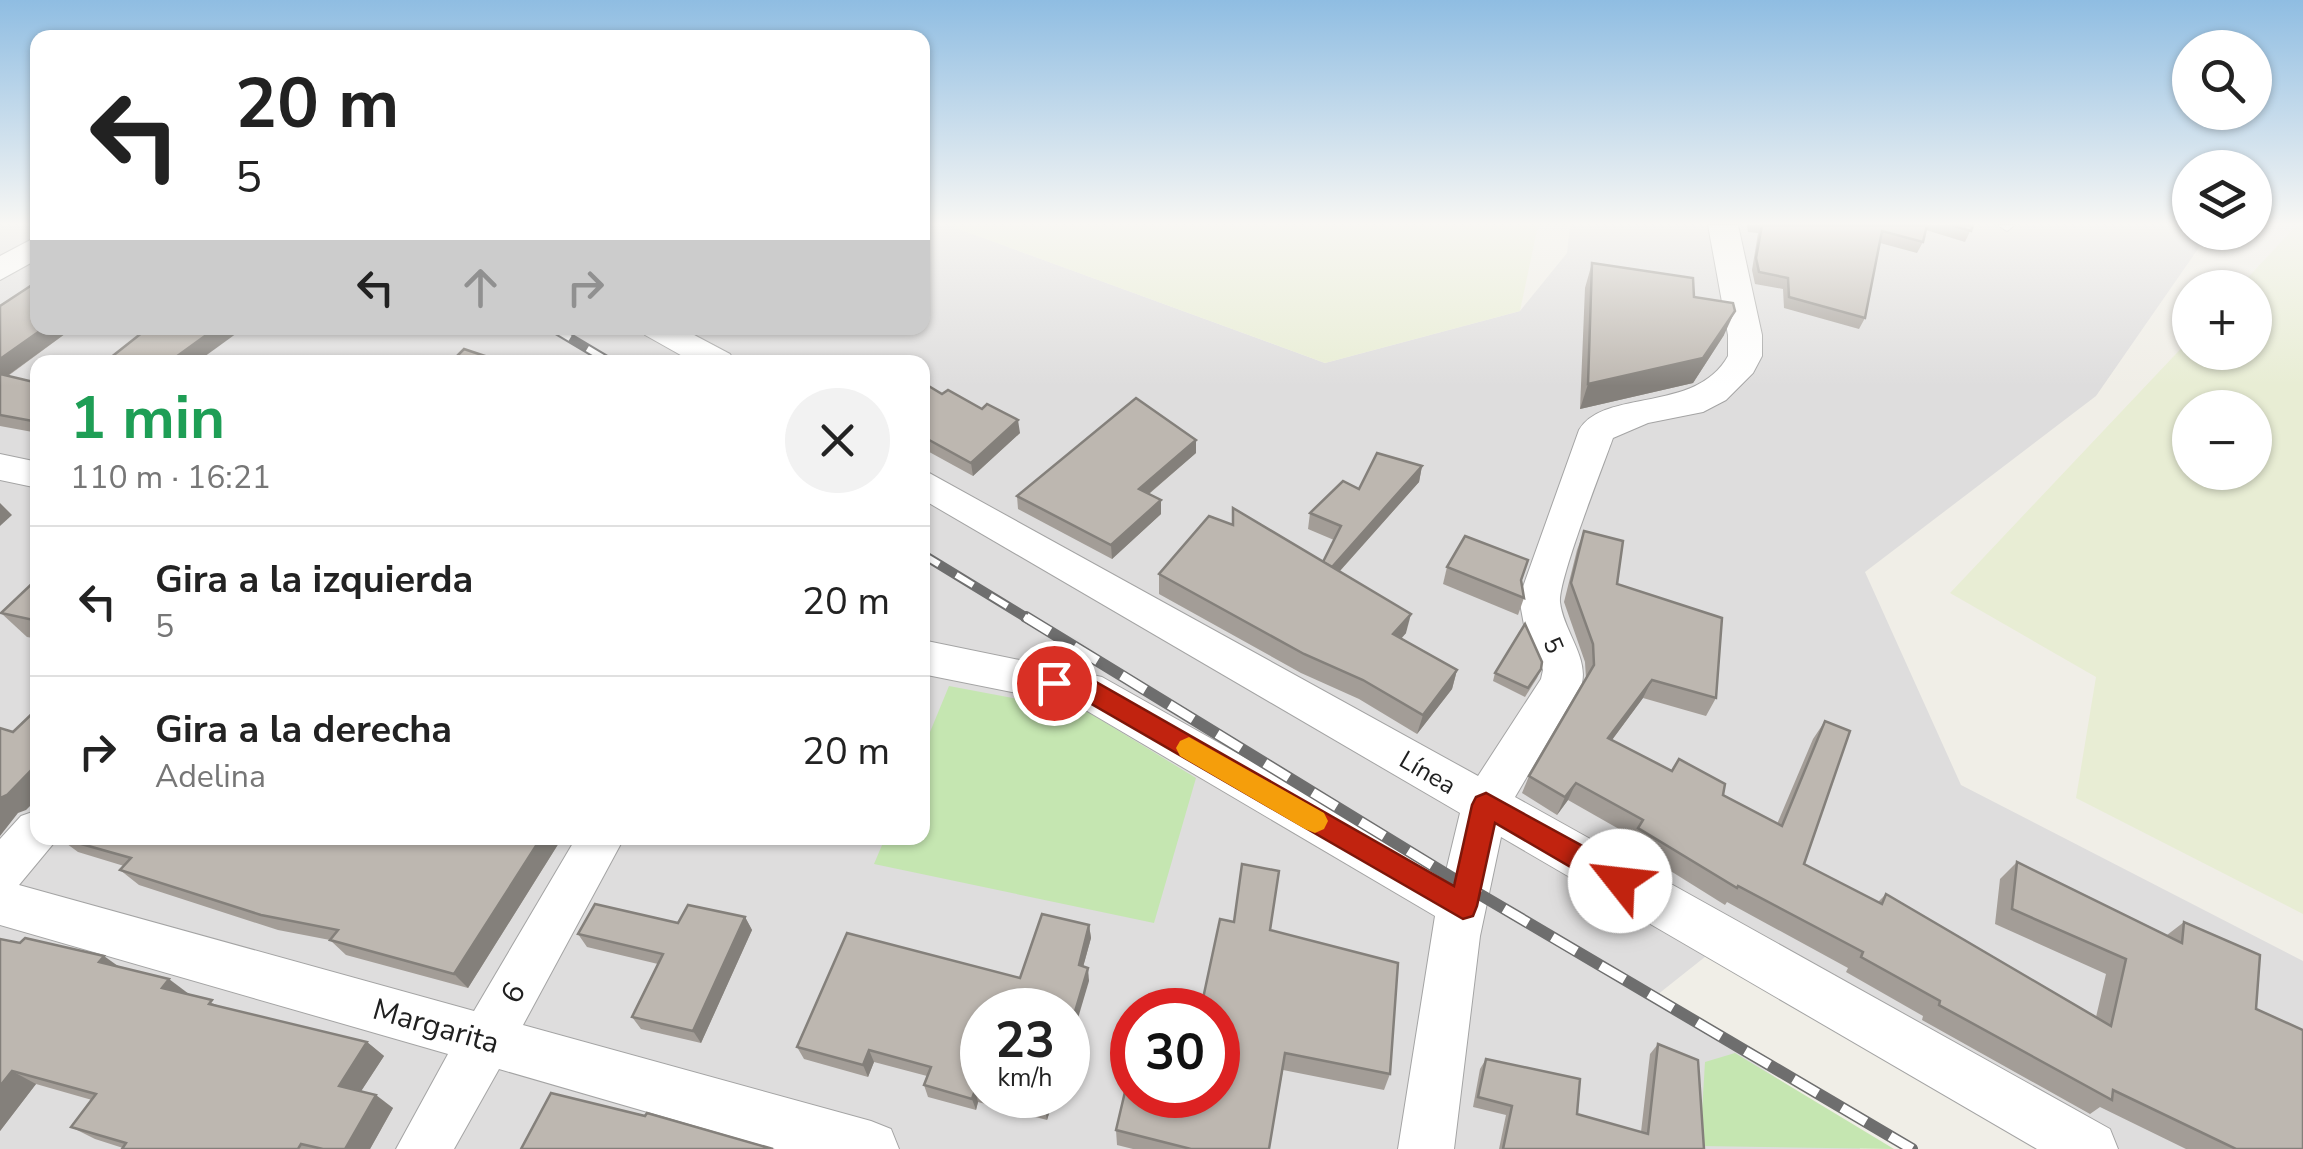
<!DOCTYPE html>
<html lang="es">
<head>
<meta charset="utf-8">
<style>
	body { margin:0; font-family:"Nunito Sans",sans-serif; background:#f2f2f2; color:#222; height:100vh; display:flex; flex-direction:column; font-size:38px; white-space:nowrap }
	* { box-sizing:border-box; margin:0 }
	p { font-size:32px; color:#767676 }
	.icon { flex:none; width:55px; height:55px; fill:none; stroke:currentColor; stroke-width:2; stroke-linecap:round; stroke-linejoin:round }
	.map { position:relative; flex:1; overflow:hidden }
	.sheet { position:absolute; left:30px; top:355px; width:900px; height:490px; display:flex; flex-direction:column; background:#fff; border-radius:20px; box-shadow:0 2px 8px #0004 }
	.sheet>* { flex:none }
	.guide { position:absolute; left:30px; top:30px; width:900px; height:305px; border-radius:20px; box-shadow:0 2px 8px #0004; background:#fff; color:#222; overflow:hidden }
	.controls { position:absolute; left:2172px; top:30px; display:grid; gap:20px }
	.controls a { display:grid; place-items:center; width:100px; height:100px; border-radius:50%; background:#fff; box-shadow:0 2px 8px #0004; font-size:50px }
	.speed { position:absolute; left:960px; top:988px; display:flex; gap:20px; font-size:50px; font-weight:700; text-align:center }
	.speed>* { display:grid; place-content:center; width:130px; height:130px; border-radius:50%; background:#fff; box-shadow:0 2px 8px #0004; line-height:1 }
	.speed small { font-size:25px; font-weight:400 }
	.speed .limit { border:15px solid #d22; background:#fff; color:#111 }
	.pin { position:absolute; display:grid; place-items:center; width:85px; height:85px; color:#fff; margin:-42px; border:5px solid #fff; border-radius:50%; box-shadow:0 2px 10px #0007 }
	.me { position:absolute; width:110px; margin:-55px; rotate:299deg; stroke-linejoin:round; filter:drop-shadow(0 0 8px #0008) }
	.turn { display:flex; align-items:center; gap:35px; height:210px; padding:0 40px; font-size:45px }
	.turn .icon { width:130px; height:130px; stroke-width:2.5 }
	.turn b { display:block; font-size:70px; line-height:85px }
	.lanes { display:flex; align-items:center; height:95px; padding:0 40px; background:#0003; justify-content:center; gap:50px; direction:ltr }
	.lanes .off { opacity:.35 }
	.round { display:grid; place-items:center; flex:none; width:105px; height:105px; border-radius:52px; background:#f2f2f2 }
	.overview { display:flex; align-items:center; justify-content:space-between; height:170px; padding:0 40px }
	h1 { font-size:60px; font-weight:700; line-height:75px; color:#1e9e55 }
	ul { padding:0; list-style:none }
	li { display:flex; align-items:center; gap:30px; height:150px; padding:0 40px; border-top:2px solid #e0e0e0 }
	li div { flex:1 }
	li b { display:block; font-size:38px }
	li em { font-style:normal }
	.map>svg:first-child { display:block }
</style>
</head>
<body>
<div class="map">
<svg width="2303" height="1149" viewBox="0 0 2303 1149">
	<rect width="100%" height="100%" fill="#f0eee7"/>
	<!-- residential -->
	<path fill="#dedddd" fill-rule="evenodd" d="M0,225H37L38,328H922L923,225H948L1325,363L1520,311L1567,253L1570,225H2190V232L2209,233L2096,396L1865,572L1961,785L2303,961V1149H2105L1725,941L1657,995L1857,1134L1860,1149H0ZM38,362H922V838H38ZM982,1010H1068V1095H982ZM1132,1010H1218V1095H1132Z"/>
	<!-- farmland -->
	<g fill="#e8edd4" fill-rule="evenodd">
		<polygon points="948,225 1538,225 1520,311 1325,363"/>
		<path d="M2297,225H2303V914L2076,798L2096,677L1950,593L2190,339V352H2255V288L2239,287ZM2190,408H2255V472H2190Z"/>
	</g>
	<!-- grass -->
	<g fill="#c5e6b1">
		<polygon points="949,686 1088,712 1196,778 1154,923 874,864 885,838 922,838 923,749"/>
		<polygon points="1735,1053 1894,1149 1700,1146 1705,1062"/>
	</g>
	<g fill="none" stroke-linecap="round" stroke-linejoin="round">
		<defs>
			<polygon id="lane" points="2015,225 2007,231 1999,226 1999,225"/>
			<g id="street">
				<path d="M1708,225H1738L1762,335V356L1753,373L1726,400L1703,412L1648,423L1613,438C1603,466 1558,580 1560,602C1563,630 1588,656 1582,683L1515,797L2110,1129L2118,1149H2037L1501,837L1480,936L1454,1149H1398L1435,916L1077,705L922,674V640L1102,677L1446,871L1460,813L922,499V469L1478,776L1541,679L1543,670L1525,630L1519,598L1579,430C1604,388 1696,414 1728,356V335Z"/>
				<polygon points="38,236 38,259 0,280 0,256"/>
				<polygon points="641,328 681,328 730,354 735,362 693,362 645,335"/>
				<polygon points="0,454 38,462 38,488 0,480"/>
				<polygon points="38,810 38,838 58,838 19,885 474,1011 576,838 624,838 523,1025 871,1121 891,1129 899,1149 775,1149 499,1069 454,1149 396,1149 448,1054 0,925 0,839 21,816"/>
			</g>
		</defs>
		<!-- lane casing -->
		<use href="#lane" stroke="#a4a4a4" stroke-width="2"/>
		<!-- street casing -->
		<use href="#street" stroke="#a4a4a4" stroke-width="2"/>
		<!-- lane -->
		<use href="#lane" fill="#fff" fill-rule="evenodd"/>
		<!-- street -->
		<use href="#street" fill="#fff" fill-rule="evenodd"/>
		<defs>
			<g id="rail-far1">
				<polyline points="553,328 610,362"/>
				<polyline points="922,554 1030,620"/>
			</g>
			<polyline id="rail" points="1026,617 1469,888 1912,1149"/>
		</defs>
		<!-- rail-far1 casing -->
		<use href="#rail-far1" stroke="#6e6e6e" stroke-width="10"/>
		<!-- rail casing -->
		<use href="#rail" stroke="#6e6e6e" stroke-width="12"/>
		<!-- rail-far1 -->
		<use href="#rail-far1" stroke="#fff" stroke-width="6" stroke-dasharray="20" stroke-linecap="butt"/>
		<!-- rail -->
		<use href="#rail" stroke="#fff" stroke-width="9" stroke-dasharray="28" stroke-linecap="butt"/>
	</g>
	<!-- wall -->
	<g fill="#a39d97">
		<polygon points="1747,225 1973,225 1965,242 1926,230 1923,242 1917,253 1880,243 1865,318 1859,329 1784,308 1783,289 1755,284 1752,270 1758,233 1748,232"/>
		<polygon points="1592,263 1694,297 1724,335 1693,383 1580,409 1585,288"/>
		<polygon points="0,306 38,328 73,328 8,376 38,383 38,433 0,426"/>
		<polygon points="922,382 942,394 982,409 1020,433 973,476 922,448"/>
		<polygon points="1196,453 1149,494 1161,514 1112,559 1018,509 1017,496"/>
		<polygon points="1422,466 1419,482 1340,571 1406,633 1401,639 1457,670 1452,689 1417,734 1359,699 1301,673 1159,594 1159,574 1232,525 1233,508 1323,562 1334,540 1308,529 1310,513 1359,489"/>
		<polygon points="1584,531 1617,584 1716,698 1706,716 1643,698 1612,740 1777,824 1813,739 1825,721 1804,864 1878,902 1886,894 2096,1017 2106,974 1995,924 2000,879 2017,862 2167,935 2184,922 2256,1009 2303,1149 2186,1149 2100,1107 2090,1114 1922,1020 1923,1016 1846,972 1848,968 1727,902 1725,905 1629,845 1633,837 1568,800 1557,815 1522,793 1529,776 1586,679 1585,662 1564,602 1577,550"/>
		<polygon points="1447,567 1521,581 1524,598 1518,615 1443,584"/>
		<polygon points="38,578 38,639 27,637 1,613"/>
		<polygon points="1541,669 1537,678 1525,697 1493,681 1495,673"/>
		<polygon points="59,838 562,838 468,988 346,955 330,940 278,930 139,885 120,870 124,866 78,852"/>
		<polygon points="809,838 835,838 833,842"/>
		<polygon points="745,917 752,930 701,1043 641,1029 632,1017 658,964 587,947 578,934"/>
		<polygon points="1089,925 1091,938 1083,967 1089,981 982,1010 982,1095 1055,1095 1047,1120 978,1102 976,1110 928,1097 924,1085 927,1076 874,1062 868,1077 804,1059 797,1047 1020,978"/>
		<polygon points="1270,930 1390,1074 1384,1090 1283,1070 1269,1149 1133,1149 1117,1145 1116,1130 1201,1008"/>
		<polygon points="0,939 118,966 222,1007 367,1042 384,1056 361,1091 393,1108 370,1149 122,1149 123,1148 95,1139 71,1127 92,1100 36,1084 0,1131"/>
		<polygon points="1658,1044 1704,1149 1499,1149 1506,1115 1473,1107 1480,1069 1486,1059 1577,1114 1641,1132 1650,1054"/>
	</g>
	<!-- shaded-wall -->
	<g fill="#84807b">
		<polygon points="1735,311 1724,335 1693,383 1580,409 1588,384"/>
		<polygon points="44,328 73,328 0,381 0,359"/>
		<polygon points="216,328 244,328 197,362 169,362"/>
		<polygon points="1018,420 1020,433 973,476 971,463"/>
		<polygon points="1196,440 1196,453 1139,502 1139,489"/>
		<polygon points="1422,466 1419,482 1329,583 1332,568"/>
		<polygon points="1161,500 1161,514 1112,559 1111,545"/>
		<polygon points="0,503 12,515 0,526"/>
		<polygon points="1411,614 1406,633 1388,653 1393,634"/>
		<polygon points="1457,670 1452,689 1417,734 1423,715"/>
		<polygon points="1652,680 1643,698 1600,756 1608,738"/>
		<polygon points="38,763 38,798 26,810 18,813 0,836 0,798"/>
		<polygon points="1576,783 1568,800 1557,815 1565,797"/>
		<polygon points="541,838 562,838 468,988 454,974"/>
		<polygon points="745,917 752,930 701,1043 693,1031"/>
		<polygon points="1089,925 1091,938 1080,978 1079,965"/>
		<polygon points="104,956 125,971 99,962"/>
		<polygon points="1088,968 1089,981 1068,1052 1068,1035"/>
		<polygon points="169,979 189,994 162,988"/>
		<polygon points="367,1042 384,1056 356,1099 339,1086"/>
		<polygon points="869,1050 874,1062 868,1077 863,1065"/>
		<polygon points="12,1071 36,1084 0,1131 0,1086"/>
		<polygon points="975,1090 978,1102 976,1110 972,1099"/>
		<polygon points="376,1095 393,1108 370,1149 345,1149"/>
		<polygon points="1049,1095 1055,1095 1047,1120 1045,1109"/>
	</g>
	<!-- building -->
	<g fill="#bdb7b0" stroke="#84807b" stroke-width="2.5">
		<polygon points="1762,225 1927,225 1923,242 1882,231 1865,318 1789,297 1788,278 1759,272 1756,258"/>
		<polygon points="1951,225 1973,225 1971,231"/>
		<polygon points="1592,263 1693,278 1694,297 1733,303 1735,311 1703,358 1588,384"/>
		<polygon points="38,281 38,328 44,328 0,359 0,306"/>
		<polygon points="148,328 216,328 169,362 105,362"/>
		<polygon points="464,349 503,362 451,362"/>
		<polygon points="0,374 38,383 38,422 0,415"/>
		<polygon points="922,382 942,394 948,390 982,409 987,404 1018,420 971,463 922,436"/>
		<polygon points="1136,398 1196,440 1139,489 1161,500 1111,545 1017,496"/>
		<polygon points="1377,453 1422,466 1332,567 1323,562 1341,526 1310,513 1343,481 1359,489"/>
		<polygon points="1233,508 1411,614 1393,634 1457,670 1423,715 1363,680 1304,654 1159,574 1209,516 1233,525"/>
		<polygon points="1584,531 1623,541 1617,584 1722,618 1716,698 1652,680 1608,738 1672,771 1679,759 1725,784 1723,795 1782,826 1825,721 1850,731 1804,864 1882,904 1886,894 2111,1026 2126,959 2012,909 2017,862 2182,943 2184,922 2260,955 2256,1009 2303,1030 2303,1149 2236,1149 2113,1090 2112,1100 1939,1005 1940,1001 1861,957 1863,952 1738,886 1737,888 1638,828 1643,820 1576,783 1565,797 1529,776 1594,665 1593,644 1571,583"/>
		<polygon points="1465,536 1528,560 1521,580 1524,598 1447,567"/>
		<polygon points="38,578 38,621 1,613"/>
		<polygon points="1525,624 1542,662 1541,669 1528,688 1495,673"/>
		<polygon points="38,708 38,763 7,795 0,798 0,728 13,732"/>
		<polygon points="60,838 541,838 454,974 330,940 338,930 261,915 120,870 131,858"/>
		<polygon points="1242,864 1279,871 1270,930 1398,963 1390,1074 1285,1053 1269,1149 1191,1149 1116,1130 1132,1062 1132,1095 1218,1095 1218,1010 1145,1010 1149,995 1201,1008 1220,919 1234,922"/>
		<polygon points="595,904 678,923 688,905 745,917 693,1031 632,1017 663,954 578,934"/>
		<polygon points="1042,914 1089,925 1079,965 1088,968 1068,1035 1068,1010 982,1010 982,1092 975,1090 972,1099 924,1085 931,1067 869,1050 863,1065 797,1047 847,933 1020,978"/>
		<polygon points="25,938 104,956 99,962 169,979 162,988 212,1000 209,1004 367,1042 339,1086 376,1095 345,1149 323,1149 301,1144 298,1149 122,1149 126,1143 71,1127 96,1094 12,1071 0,1086 0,939 20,943"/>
		<polygon points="1658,1044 1698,1060 1704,1149 1503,1149 1512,1106 1478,1097 1486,1059 1580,1079 1577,1114 1648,1134"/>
		<polygon points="551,1093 645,1116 647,1113 773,1149 521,1149"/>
		<polygon points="993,1095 1049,1095 1045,1109"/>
	</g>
	<!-- sky -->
	<linearGradient id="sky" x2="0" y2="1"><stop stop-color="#8fbde2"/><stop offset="0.58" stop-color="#f8f7f4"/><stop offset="1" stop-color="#f8f7f4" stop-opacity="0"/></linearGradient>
	<rect width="2303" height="386" fill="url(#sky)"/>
	<!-- route -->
	<polygon fill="#c1230f" stroke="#7d170a" stroke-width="2.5" points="1054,673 1096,682 1454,886 1472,805 1476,797 1486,793 1630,872 1634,881 1630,890 1620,894 1610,890 1495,823 1477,906 1473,916 1463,919 1081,698 1046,690 1042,683 1046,676"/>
	<!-- slow -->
	<polygon fill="#f59e0b" points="1189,737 1324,813 1328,821 1324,829 1315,833 1305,829 1180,756 1176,748 1180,741"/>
	<g text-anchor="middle" stroke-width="8" stroke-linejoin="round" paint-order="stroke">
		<!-- street labels -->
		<g font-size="25" fill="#202020" stroke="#fff">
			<text transform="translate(1554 645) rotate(67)" y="9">5</text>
			<text transform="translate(1428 772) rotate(30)" y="9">Línea</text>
		</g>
		<!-- near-street labels -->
		<g font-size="30" fill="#202020" stroke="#fff">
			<text transform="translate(513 993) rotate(-60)" y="10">6</text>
			<text transform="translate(436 1026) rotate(16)" y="10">Margarita</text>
		</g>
	</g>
</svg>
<div class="controls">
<a><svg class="icon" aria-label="search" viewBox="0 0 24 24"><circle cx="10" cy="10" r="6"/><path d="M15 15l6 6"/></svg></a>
<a><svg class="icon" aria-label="layers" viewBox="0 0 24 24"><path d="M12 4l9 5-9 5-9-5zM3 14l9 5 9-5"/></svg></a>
<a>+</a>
<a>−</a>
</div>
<div class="speed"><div>23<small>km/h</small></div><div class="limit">30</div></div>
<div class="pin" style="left:1054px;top:683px;background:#d93025"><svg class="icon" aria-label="arrive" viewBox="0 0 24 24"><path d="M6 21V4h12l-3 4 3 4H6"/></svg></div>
<svg class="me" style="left:1620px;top:881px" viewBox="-20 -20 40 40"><circle r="19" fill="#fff"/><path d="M0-13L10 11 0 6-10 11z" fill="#c1230f"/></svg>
<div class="guide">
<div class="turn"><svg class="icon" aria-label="left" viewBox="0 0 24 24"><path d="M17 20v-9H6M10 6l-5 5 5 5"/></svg><div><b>20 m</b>5</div></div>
<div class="lanes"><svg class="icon" aria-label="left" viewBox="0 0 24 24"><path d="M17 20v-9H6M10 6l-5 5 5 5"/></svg><svg class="icon off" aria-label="ahead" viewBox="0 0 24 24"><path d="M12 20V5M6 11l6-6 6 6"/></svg><svg class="icon off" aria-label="right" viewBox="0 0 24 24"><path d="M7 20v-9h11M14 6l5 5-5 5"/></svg></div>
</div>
<section class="sheet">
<div class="overview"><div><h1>1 min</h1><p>110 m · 16:21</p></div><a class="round"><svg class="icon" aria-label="close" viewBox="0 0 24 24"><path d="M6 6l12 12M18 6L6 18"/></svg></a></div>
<ul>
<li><svg class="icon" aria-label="left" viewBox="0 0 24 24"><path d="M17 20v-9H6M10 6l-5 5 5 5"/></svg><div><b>Gira a la izquierda</b><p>5</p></div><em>20 m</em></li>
<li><svg class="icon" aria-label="right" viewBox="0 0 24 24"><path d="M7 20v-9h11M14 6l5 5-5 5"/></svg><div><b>Gira a la derecha</b><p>Adelina</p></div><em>20 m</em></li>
</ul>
</section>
</div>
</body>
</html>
